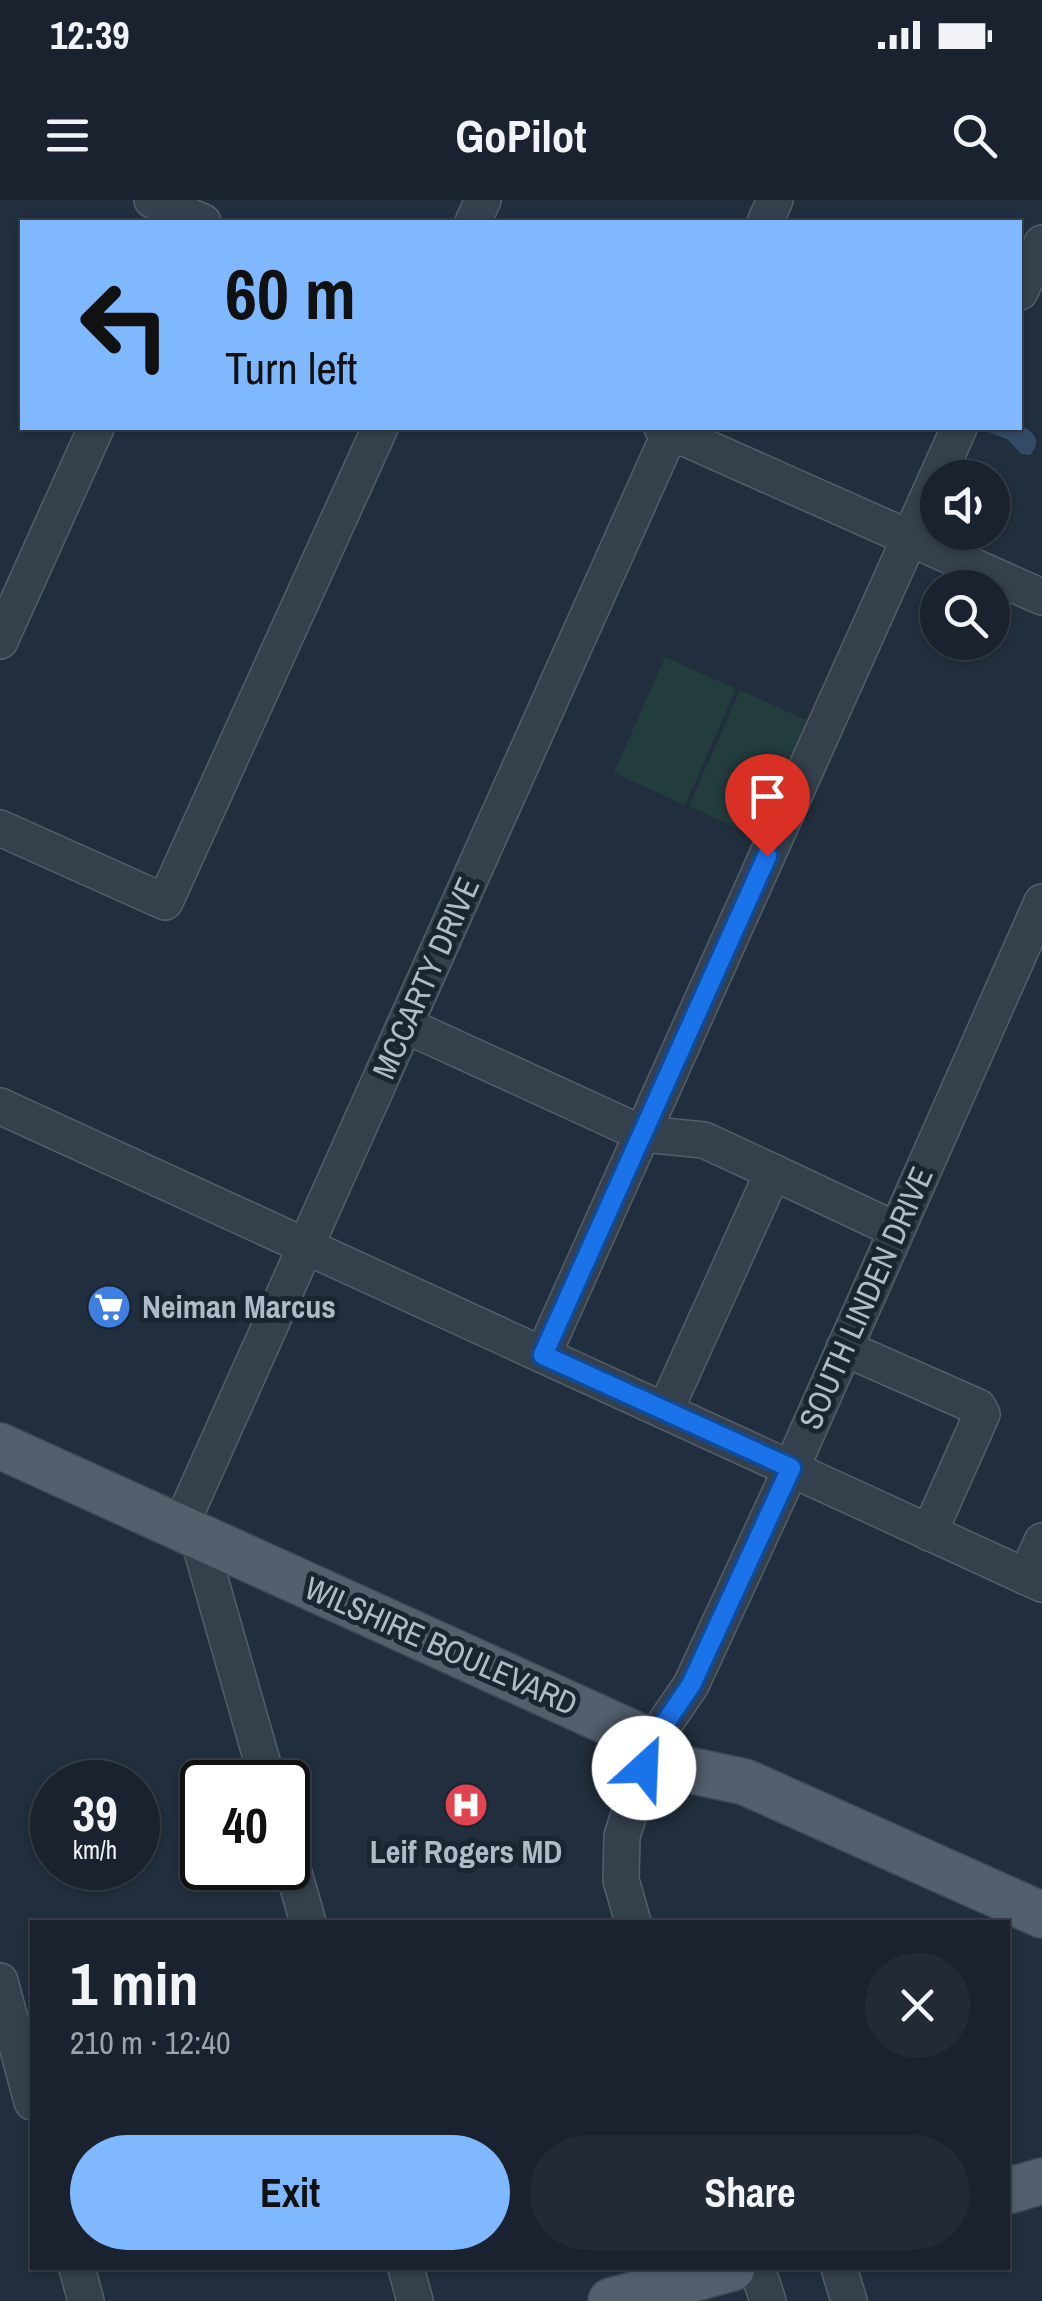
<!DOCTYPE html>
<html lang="en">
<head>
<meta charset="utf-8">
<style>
	body { margin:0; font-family:"Archivo Narrow",sans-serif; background:#222a36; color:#f1f3f6; height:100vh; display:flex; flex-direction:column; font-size:38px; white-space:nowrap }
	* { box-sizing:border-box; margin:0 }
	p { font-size:32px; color:#9fa4aa }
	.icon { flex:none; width:55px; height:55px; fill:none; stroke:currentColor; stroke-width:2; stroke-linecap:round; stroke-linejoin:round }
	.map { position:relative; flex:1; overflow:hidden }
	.details { position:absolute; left:30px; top:1720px; width:980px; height:350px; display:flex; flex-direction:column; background:#19222e; border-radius:0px; box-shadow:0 2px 8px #0004,0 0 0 2px #373f4a }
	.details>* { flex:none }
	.top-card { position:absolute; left:20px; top:20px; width:1002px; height:210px; border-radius:0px; box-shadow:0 2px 8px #0004,0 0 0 2px #373f4a; background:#7fb8ff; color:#111; overflow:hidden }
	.fabs { position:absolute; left:920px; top:260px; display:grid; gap:20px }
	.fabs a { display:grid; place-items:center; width:90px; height:90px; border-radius:50%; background:#19222e; box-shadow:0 2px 8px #0004,0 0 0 2px #373f4a; font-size:50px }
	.speed { position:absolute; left:30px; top:1560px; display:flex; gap:20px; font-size:50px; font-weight:700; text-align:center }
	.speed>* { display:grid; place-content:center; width:130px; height:130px; border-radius:50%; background:#19222e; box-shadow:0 2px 8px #0004,0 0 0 2px #373f4a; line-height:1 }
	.speed small { font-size:25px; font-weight:400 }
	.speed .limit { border:5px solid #111; border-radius:15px; background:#fff; color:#111 }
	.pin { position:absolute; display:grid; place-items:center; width:85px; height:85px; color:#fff; margin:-102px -42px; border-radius:50% 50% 50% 0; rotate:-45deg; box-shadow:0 0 10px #0007 }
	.pin .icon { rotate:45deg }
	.me { position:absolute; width:110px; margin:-55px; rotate:25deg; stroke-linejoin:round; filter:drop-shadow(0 0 8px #0008) }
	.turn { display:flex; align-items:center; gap:35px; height:210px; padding:0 40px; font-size:45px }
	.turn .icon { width:130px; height:130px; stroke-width:2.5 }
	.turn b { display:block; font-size:70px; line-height:85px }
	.round { display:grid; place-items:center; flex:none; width:105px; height:105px; border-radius:52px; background:#222a36 }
	.head { display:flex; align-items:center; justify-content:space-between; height:170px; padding:0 40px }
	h1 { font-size:60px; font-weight:700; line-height:75px }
	.action { display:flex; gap:20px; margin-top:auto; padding:20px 40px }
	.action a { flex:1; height:115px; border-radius:60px; background:#7fb8ff; color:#111; font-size:40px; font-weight:700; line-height:115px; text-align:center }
	.action a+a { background:#222a36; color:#f1f3f6 }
	.status { display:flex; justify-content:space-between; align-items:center; height:70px; padding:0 50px; background:#19222e; direction:ltr }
	.status svg { height:28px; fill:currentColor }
	header { display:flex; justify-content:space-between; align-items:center; height:130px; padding:0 40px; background:#19222e; font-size:45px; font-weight:700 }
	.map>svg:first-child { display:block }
</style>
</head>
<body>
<div class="status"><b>12:39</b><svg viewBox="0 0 49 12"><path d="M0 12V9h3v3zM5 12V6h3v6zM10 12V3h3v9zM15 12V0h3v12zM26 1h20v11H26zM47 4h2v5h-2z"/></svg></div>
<header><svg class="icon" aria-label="menu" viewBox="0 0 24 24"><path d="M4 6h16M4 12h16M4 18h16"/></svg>GoPilot<svg class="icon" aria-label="search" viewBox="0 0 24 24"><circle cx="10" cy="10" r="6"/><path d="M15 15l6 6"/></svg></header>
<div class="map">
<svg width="1042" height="2101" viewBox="0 0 1042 2101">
	<rect width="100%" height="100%" fill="#212e3d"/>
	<!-- green -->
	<g fill="#233c3e">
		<polygon points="665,457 736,489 685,605 614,573"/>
		<polygon points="740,490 811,522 759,638 689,606"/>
	</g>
	<!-- water -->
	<path fill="#334b66" d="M1020,225C1035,232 1042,242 1030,255L1021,254L1008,240L989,232L990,228Z"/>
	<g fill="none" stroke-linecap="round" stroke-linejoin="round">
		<defs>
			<g id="minor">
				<polyline points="152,0 203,22"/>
				<polyline points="473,22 483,0"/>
				<polyline points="765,22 775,0"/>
				<polyline points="1020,92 1042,43"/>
				<polyline points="662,228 1042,397"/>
				<polyline points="0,441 96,228"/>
				<polyline points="0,628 165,702 380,228"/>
				<polyline points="405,825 643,934 704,940 773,972"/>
				<polyline points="0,906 1042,1384"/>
				<polyline points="844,1148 978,1207 982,1214 929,1333"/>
				<polyline points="543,1155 959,228"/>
				<polyline points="665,1211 773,972 896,1030"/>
				<polyline points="179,1329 672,228"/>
				<polyline points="198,1337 268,1582"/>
				<polyline points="1026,1377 1042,1341"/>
				<polyline points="288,1652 308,1722"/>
				<polyline points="633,1722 621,1680 622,1636 652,1542 691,1485 791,1269 1042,702"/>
				<polyline points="0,1781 32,1902"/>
				<polyline points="77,2068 86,2101"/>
				<polyline points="406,2068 415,2101"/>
				<polyline points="757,2068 768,2101"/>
				<polyline points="839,2068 849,2101"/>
			</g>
			<g id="major">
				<polyline points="0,1246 652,1542 670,1566 745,1582 1042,1715"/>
				<polyline points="1008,1991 1042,1981"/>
				<polyline points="611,2101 732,2068"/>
			</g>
		</defs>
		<!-- minor casing -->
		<use href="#minor" stroke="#535e6b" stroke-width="38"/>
		<!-- major casing -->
		<use href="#major" stroke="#3e4956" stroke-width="48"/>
		<!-- minor -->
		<use href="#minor" stroke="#35404d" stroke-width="35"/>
		<!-- major -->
		<use href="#major" stroke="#525f6d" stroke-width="45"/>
	</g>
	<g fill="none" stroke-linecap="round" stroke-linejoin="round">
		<defs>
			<polyline id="route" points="644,1568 652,1542 691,1485 791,1268 543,1155 767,656"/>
		</defs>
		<!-- route casing -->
		<use href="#route" stroke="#114b97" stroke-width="25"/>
		<!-- route -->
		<use href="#route" stroke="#1a73e8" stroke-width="18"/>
	</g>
	<!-- icons -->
	<defs>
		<symbol id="supermarket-disc" viewBox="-11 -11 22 22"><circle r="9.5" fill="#3f7fe0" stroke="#1a2532"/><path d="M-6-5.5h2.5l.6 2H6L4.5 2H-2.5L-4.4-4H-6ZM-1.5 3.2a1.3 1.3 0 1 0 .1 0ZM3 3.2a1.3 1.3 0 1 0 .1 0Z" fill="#fff"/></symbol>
		<symbol id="hospital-disc" viewBox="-11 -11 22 22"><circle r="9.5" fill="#e0444e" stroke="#1a2532"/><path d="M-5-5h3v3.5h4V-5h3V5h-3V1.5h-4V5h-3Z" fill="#fff"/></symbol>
	</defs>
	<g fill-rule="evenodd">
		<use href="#supermarket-disc" x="84" y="1082" width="50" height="50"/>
		<use href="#hospital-disc" x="441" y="1580" width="50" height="50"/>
	</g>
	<g text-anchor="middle" stroke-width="10" stroke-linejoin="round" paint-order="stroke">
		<!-- street labels -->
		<g font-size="32" fill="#b0bbc9" stroke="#1a2532">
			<text transform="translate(426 778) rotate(-66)" y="11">MCCARTY DRIVE</text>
			<text transform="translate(866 1098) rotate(-66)" y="11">SOUTH LINDEN DRIVE</text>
			<text transform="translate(441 1446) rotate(24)" y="11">WILSHIRE BOULEVARD</text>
		</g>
		<!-- poi labels -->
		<g font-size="32" font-weight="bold" fill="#b0bbc9" stroke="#1a2532" text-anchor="start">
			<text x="142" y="1118">Neiman Marcus</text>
			<text x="466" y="1663" text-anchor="middle">Leif Rogers MD</text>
		</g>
	</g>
</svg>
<div class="fabs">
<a><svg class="icon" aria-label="sound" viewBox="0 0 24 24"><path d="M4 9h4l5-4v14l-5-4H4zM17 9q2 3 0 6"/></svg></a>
<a><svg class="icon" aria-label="search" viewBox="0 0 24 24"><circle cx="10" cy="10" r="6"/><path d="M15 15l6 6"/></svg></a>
</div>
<div class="speed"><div>39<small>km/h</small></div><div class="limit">40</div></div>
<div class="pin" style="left:767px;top:656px;background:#d93025"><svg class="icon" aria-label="arrive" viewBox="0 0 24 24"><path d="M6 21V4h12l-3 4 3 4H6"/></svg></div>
<svg class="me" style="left:644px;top:1568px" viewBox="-20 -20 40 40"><circle r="19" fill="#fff"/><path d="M0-13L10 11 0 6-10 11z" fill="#1a73e8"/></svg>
<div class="top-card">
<div class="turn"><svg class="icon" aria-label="left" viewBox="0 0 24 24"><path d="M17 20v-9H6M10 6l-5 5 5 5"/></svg><div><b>60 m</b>Turn left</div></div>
</div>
<section class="details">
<div class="head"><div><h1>1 min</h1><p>210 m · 12:40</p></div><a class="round"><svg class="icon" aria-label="close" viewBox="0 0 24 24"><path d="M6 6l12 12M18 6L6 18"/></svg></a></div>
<div class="action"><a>Exit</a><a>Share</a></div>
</section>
</div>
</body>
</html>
